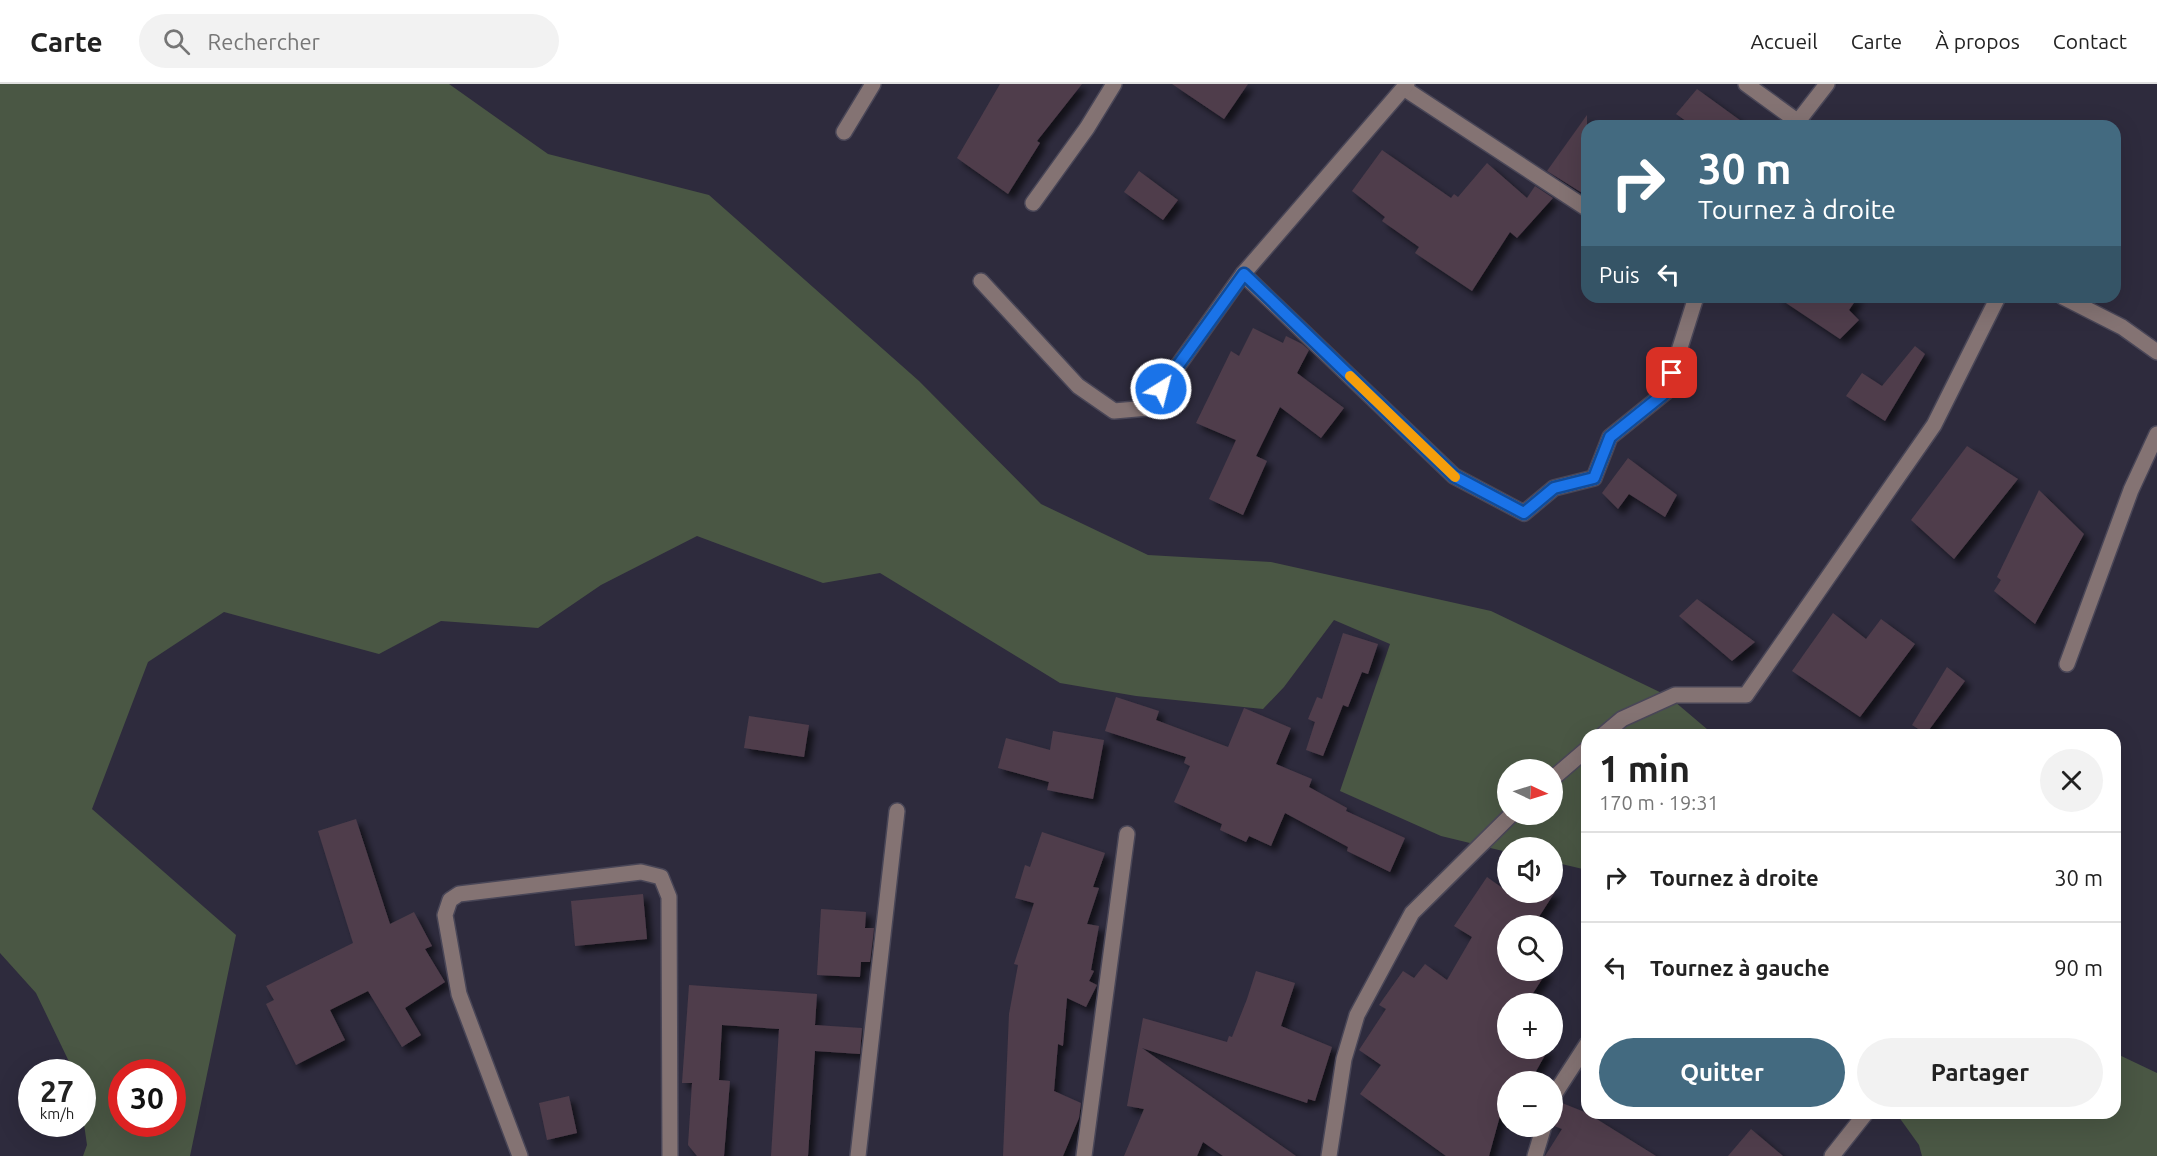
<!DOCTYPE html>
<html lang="fr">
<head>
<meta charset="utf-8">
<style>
	body { margin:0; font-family:Ubuntu,sans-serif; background:#f2f2f2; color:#222; height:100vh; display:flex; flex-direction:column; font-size:22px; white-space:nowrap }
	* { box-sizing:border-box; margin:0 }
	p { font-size:20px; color:#767676 }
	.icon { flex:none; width:33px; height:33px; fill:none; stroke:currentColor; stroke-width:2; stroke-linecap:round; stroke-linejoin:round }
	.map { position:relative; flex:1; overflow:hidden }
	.sheet { position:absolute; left:1581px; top:645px; width:540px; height:390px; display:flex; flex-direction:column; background:#fff; border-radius:18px; box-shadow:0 6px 24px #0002 }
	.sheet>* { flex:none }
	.top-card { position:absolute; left:1581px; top:36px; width:540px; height:183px; border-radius:18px; box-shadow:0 6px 24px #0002; background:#436a80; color:#fff; overflow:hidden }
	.needle { width:39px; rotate:94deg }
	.tools { position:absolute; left:1497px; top:675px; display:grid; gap:12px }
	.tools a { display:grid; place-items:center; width:66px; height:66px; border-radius:50%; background:#fff; box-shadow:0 6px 24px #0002; font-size:30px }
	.speed { position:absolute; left:18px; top:975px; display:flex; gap:12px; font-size:30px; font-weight:700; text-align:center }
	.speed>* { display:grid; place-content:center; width:78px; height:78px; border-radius:50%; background:#fff; box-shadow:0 6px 24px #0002; line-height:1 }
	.speed small { font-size:15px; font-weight:400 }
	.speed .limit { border:9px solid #d22; background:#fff; color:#111 }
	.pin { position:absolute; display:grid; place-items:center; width:51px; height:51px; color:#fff; margin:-26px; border-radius:12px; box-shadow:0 3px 9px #0006 }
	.me { position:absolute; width:66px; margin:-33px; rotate:36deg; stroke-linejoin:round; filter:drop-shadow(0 0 4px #0008) }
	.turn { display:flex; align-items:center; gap:21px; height:126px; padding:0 18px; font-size:27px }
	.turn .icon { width:78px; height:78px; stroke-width:2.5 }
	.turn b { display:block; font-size:42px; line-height:51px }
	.then { display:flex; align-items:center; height:57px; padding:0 18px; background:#0003; gap:12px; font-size:22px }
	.round { display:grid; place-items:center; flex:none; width:63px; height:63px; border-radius:32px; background:#f2f2f2 }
	.summary { display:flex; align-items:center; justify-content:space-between; height:102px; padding:0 18px }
	h1 { font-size:36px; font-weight:600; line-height:45px }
	.button { display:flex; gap:12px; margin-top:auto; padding:12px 18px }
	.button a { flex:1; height:69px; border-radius:36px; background:#436a80; color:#fff; font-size:24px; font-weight:600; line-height:69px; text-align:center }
	.button a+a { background:#f2f2f2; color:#222 }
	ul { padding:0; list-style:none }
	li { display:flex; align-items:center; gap:18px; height:90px; padding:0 18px; border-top:2px solid #e0e0e0 }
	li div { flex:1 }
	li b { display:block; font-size:22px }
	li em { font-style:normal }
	header { display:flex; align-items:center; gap:36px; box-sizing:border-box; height:84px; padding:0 30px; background:#fff; border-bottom:2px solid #e0e0e0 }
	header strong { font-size:28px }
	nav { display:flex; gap:33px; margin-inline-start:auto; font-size:21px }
	.search { width:420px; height:54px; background:#f2f2f2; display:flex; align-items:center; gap:15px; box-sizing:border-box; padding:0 21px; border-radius:33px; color:#767676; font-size:22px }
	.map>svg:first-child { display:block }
</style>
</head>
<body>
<header>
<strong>Carte</strong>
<div class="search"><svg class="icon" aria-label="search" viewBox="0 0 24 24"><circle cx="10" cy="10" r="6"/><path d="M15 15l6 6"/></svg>Rechercher</div>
<nav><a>Accueil</a><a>Carte</a><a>À propos</a><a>Contact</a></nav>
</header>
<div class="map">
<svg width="2157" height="1072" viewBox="0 0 2157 1072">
	<defs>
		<filter id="shadow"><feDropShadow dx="5.5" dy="5.5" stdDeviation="3" flood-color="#0009"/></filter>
	</defs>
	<rect width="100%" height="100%" fill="#2e2b3d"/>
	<!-- green -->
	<g fill="#4a5744" fill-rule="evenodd">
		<path d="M0,0H449L548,70L709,111L919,297L1041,420L1148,471L1271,478L1491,527L1668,612L1714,651H1587V786L1553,778L1552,764H1508L1507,768L1441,752L1340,707L1390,560L1334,536L1284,603L1263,625L1136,612L1060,599L880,489L823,499L697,452L601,501L538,544L441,537L379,570L224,528L148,578L92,725L236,851L190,1072H83L87,1061L83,1033L82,988H74L36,909L0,869ZM1508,686H1552V730H1508ZM122,988H172V1040H122Z"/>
		<polygon points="2115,969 2157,989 2157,1072 1922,1072 1919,1061 1896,1029 2115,1029"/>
	</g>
	<!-- building -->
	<g fill="#4f3d4b" filter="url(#shadow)">
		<polygon points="1000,0 1082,0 1037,57 1040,59 1008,110 957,74"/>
		<polygon points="1172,0 1248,0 1224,35"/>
		<polygon points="1697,5 1748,42 1693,42 1676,30"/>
		<polygon points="1587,31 1587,112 1547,87"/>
		<polygon points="1382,66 1451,114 1454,110 1458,113 1487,79 1527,114 1535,102 1553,114 1517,154 1510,148 1472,207 1415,169 1419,163 1382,137 1385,133 1352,107"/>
		<polygon points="1139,87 1178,116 1163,136 1124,108"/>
		<polygon points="1777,213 1858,213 1849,226 1859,236 1840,255"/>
		<polygon points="1253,244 1283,259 1286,252 1302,260 1309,266 1297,289 1344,324 1321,354 1280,323 1256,372 1267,377 1243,431 1209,415 1236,356 1196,339 1231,267 1239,272"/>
		<polygon points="1915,262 1925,270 1885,337 1846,312 1862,289 1882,302"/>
		<polygon points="1967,362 2018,395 1954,475 1911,436"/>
		<polygon points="1628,374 1677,411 1665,433 1629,410 1618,425 1602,409"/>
		<polygon points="2039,406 2084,450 2035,540 1994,507 2001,496 1997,493"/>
		<polygon points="1697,515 1755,558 1732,577 1679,532"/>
		<polygon points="1833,529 1866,555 1881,535 1915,560 1860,633 1792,587"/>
		<polygon points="1343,549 1378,560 1368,590 1362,588 1348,623 1343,621 1323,672 1306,666 1315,638 1308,635 1317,613 1322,615"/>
		<polygon points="1947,583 1965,597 1926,650 1912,641"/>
		<polygon points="1116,613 1159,627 1156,636 1228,663 1244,624 1291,644 1276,680 1312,695 1309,703 1347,724 1346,727 1405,754 1390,788 1347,767 1348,763 1285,729 1271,762 1249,752 1246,758 1220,746 1222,740 1174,718 1190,682 1184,679 1186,673 1105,647"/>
		<polygon points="749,632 809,641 804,673 744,664"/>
		<polygon points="1053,647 1104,656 1093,715 1047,706 1049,698 998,684 1006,654 1050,666"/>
		<polygon points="356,735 390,840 414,828 432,862 425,865 445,898 405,924 421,951 402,963 368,907 330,926 345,956 296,981 266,920 274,916 266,902 353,859 318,747"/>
		<polygon points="1042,748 1105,769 1093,803 1099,804 1087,840 1099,842 1091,886 1094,887 1089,897 1097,901 1086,923 1067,914 1063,962 1058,960 1054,1007 1081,1019 1079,1034 1063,1072 1003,1072 1009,930 1018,881 1014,880 1034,819 1015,814 1025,781 1030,783"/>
		<polygon points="1487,793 1508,808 1555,808 1533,842 1508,842 1508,886 1548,886 1526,920 1508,920 1508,964 1549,964 1530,998 1508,998 1508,1037 1500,1032 1489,1072 1446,1072 1360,1010 1381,981 1359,966 1386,925 1379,921 1403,887 1414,894 1425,880 1447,896 1472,853 1454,842"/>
		<polygon points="643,810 647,855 575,862 571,817"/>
		<polygon points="821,825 866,828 865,844 874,844 873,854 870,878 861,878 860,893 817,891"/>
		<polygon points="1256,887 1295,899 1281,942 1332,963 1315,1017 1308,1015 1307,1019 1142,964 1296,1072 1223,1072 1203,1058 1197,1072 1124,1072 1144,1025 1127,1022 1143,934 1227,958 1229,952 1232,953 1247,915"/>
		<polygon points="689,901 817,910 815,941 862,944 860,970 815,967 808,1072 771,1072 779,945 722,941 719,996 730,997 724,1072 697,1072 688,1061 692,999 682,999"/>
		<polygon points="569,1012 577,1049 547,1056 539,1019"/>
		<polygon points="1562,1019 1587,1029 1656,1072 1545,1072 1562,1045 1554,1042"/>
		<polygon points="1751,1045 1783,1072 1728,1072"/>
	</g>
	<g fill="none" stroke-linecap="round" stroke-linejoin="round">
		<defs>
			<g id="minor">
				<polyline points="1746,0 1804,42"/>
				<polyline points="1405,5 1586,124"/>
				<polyline points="1799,36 1827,0"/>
				<polyline points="844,48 873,0"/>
				<polyline points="1033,119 1087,44 1114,0"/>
				<polyline points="1243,190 1454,392 1524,429 1554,404 1594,394 1610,353 1666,308 1696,213"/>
				<polyline points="981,197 1078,302 1114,327 1148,324 1243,190 1407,0"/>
				<polyline points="2063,213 2122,243 2157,268"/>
				<polyline points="2067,580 2131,406 2157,350"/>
				<polyline points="1603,651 1622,635 1675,611 1746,611 1934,341 1998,213"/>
				<polyline points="1552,695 1587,665"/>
				<polyline points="1552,1014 1587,960"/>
				<polyline points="520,1072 459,910 445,831 450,816 459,810 641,788 661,793 669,813 670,1072"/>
				<polyline points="858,1072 897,727"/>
				<polyline points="1084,1072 1127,750"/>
				<polyline points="1329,1072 1344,975 1357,931 1412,829 1512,730"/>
				<polyline points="1535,1072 1544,1042"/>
				<polyline points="1832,1072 1866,1029"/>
			</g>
		</defs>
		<!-- minor casing -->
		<use href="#minor" stroke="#494657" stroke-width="18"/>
		<!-- minor -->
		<use href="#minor" stroke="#847373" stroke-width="15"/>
	</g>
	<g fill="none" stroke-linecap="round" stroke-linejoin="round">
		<defs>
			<polyline id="route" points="1161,305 1244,190 1454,392 1524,429 1554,404 1594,394 1610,353 1666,308 1672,289"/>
		</defs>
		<!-- route casing -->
		<use href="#route" stroke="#114b97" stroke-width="15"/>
		<!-- route -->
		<use href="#route" stroke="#1a73e8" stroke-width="10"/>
		<!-- slow -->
		<polyline stroke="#f59e0b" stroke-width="10" points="1350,292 1455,393"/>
	</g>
</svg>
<div class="tools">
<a><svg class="needle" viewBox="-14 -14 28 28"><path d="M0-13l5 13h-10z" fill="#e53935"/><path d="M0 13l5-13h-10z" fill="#767676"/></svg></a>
<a><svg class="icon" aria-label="sound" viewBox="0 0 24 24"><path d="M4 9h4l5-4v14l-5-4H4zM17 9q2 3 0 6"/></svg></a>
<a><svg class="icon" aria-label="search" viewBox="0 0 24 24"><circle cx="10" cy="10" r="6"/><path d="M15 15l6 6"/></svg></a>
<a>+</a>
<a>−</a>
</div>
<div class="speed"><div>27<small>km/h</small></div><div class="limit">30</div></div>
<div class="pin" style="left:1672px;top:289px;background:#d93025"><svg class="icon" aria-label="arrive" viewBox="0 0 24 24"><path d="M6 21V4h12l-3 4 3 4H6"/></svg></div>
<svg class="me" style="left:1161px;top:305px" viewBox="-20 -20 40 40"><circle r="17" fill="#1a73e8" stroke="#fff" stroke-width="3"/><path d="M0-11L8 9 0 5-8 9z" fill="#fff"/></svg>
<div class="top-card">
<div class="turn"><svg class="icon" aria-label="right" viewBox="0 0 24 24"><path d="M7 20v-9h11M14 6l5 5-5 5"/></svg><div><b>30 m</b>Tournez à droite</div></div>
<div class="then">Puis<svg class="icon" aria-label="left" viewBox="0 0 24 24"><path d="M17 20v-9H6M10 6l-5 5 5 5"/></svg></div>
</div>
<section class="sheet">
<div class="summary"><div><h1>1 min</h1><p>170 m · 19:31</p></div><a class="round"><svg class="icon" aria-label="close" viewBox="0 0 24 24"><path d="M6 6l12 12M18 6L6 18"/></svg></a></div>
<ul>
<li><svg class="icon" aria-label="right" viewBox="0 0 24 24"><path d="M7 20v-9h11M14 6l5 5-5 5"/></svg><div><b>Tournez à droite</b></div><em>30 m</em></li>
<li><svg class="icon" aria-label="left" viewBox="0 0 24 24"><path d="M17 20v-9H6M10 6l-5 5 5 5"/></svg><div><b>Tournez à gauche</b></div><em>90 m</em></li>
</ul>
<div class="button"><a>Quitter</a><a>Partager</a></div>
</section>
</div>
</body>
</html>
